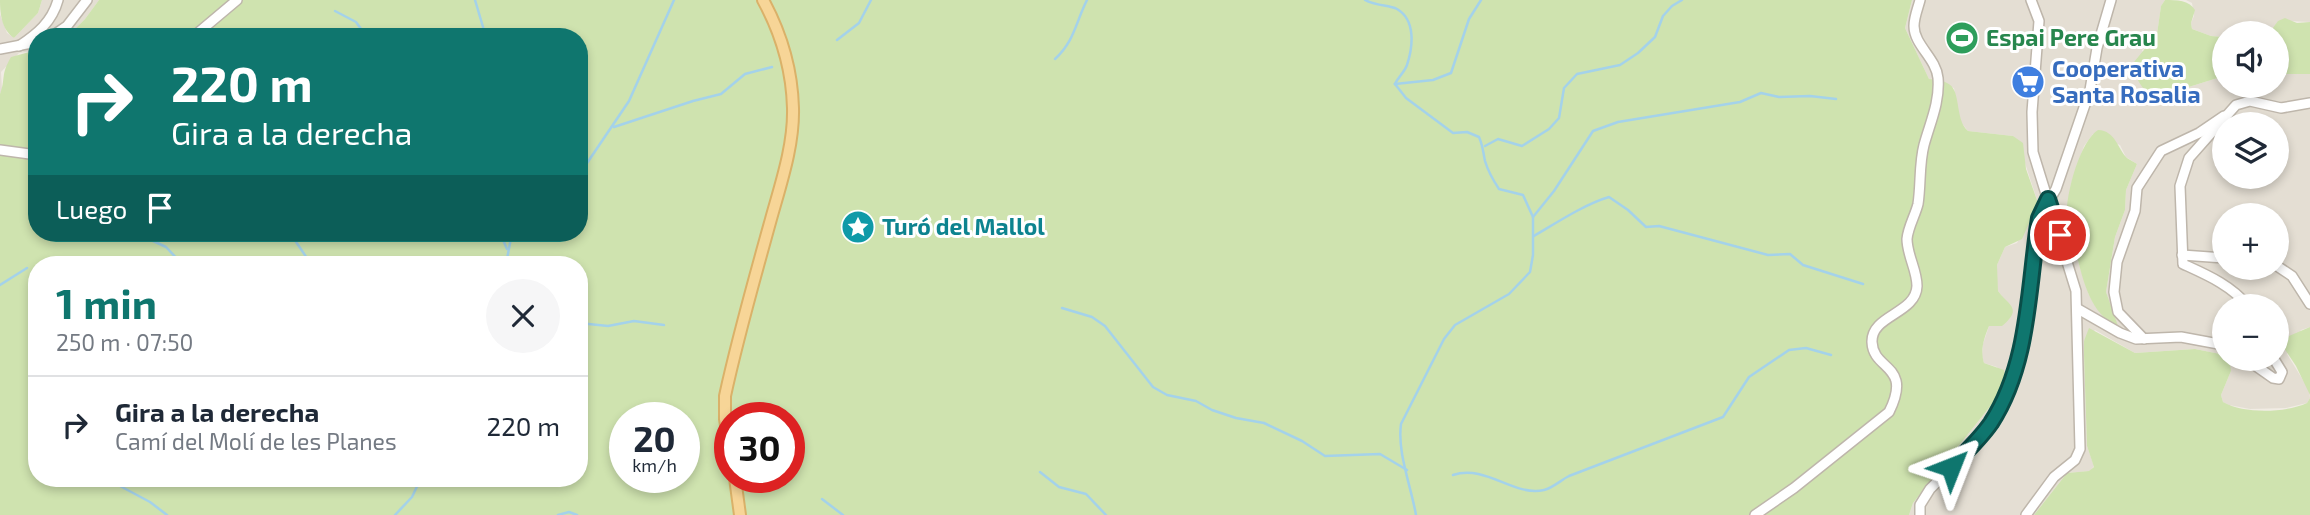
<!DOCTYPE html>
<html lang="es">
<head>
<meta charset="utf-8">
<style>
	body { margin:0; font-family:"Exo 2",sans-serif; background:#f6f6f7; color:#1f2937; height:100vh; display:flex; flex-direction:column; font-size:26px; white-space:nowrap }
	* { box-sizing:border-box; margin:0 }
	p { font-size:23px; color:#747a83 }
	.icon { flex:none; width:38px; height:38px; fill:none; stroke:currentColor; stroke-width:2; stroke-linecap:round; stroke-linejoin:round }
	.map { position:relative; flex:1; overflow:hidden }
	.sheet { position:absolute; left:28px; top:256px; width:560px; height:231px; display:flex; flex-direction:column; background:#fff; border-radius:28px; box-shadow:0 4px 10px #0003 }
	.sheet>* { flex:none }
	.hud { position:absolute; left:28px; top:28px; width:560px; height:214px; border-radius:28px; box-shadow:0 4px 10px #0003; background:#0f766e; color:#fff; overflow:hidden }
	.fabs { position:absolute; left:2212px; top:21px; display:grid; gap:14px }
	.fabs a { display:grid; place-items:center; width:77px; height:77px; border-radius:50%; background:#fff; box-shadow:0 4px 10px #0003; font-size:35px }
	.speed { position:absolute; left:609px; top:402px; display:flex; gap:14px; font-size:35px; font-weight:700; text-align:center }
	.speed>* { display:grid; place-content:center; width:91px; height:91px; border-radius:50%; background:#fff; box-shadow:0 4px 10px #0003; line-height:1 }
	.speed small { font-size:18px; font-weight:400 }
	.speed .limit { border:10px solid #d22; background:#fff; color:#111 }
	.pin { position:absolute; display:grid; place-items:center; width:60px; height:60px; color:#fff; margin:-30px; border:4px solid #fff; border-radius:50%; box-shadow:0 2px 7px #0007 }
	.me { position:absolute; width:77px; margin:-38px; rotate:45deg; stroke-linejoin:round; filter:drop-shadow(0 0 5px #0008) }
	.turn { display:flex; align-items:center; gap:24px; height:147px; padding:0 28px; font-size:32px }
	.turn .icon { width:91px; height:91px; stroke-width:2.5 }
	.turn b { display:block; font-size:49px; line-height:60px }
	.then { display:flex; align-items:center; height:66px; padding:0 28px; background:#0003; gap:14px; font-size:26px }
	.round { display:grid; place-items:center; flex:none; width:74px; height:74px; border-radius:37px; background:#f6f6f7 }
	.overview { display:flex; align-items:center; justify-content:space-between; height:119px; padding:0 28px }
	h1 { font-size:42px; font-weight:700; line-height:52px; color:#0f766e }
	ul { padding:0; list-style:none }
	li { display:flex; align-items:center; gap:21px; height:98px; padding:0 28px; border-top:2px solid #e0e1e3 }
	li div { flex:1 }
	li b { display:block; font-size:26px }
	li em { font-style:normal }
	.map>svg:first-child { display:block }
</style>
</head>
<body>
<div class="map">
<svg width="2310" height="515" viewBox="0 0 2310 515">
	<rect width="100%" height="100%" fill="#f1ece4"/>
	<!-- residential -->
	<g fill="#e4ded3" fill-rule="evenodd">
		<polygon points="42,0 99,0 85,19 67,37 37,37 37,50 19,53 1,72 2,90 0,94 0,14 7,33 14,38 38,13"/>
		<path d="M1912,0H2165L2161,6L2157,34L2153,41L2142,50L2163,95L2224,76V86H2277V74H2310V327L2301,330L2287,354L2309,390L2310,398L2307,403L2286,408L2250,409L2229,405L2223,402L2221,395L2231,371L2226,359H2277V306H2224V358L2220,354L2195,349L2135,353L2095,330L2084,341L2087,446L2094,466L2090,471L2067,473L2034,515H1909L1913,503L1996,399L2004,382L1997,367L1984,363L1982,356L1983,344L1989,326H1996L2002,296L1998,291L1996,277L1997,265L2005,247L2017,243L2038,203L2025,163L2013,136L1968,131L1960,121L1954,88L1929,79L1905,28ZM2224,124H2277V177H2224ZM2093,134L2120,145L2126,157L2137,164L2126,190L2125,210L2115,237L2106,292L2110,306L2117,318L2096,307L2089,295L2067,227L2071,184L2084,146ZM2224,215H2277V268H2224Z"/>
		<polygon points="2186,0 2310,0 2310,22 2290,21 2273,27 2269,33 2224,33 2224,37 2211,36 2192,29 2191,23 2194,16 2192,3"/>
	</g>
	<!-- green -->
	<g fill="#cfe3af" fill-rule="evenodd">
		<path d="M0,0H42L38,13L14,38C2,30 0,15 0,0Z"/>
		<path d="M99,0H1912L1905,28L1929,79C1935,80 1942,80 1947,83C1962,89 1954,119 1968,131L2013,136L2023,143L2026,169L2038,203L2022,239L2005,247L1997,265L1998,291C2009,306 2023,308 2002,326H1989C1984,338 1980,350 1984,363L2004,370C2008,380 2001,391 1996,399L1913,503L1909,515H0V94C6,78 0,76 11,57L37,50V233H579V37H67L85,19ZM37,264H579V478H37ZM625,418H684V478H625ZM730,418H789V478H730Z"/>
		<path d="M2165,0C2177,0 2189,0 2195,10L2191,23L2192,29L2211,36L2224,37V76L2163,95C2144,97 2134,79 2134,62L2157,34L2161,6Z"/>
		<polygon points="2285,18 2297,23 2310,22 2310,74 2277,74 2277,33 2269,33 2278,21"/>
		<path d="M2098,130C2116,131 2117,148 2127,158C2130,160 2134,162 2137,164L2126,190L2125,210L2115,237L2106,292L2118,326C2090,315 2083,279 2076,253C2073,244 2069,235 2067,227C2063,203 2078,143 2098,130Z"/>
		<polygon points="2310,327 2310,395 2296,366 2284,348 2289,336"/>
		<path d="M2089,328L2135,353L2195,349L2220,354L2230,364L2231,371L2221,395L2223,402C2244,414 2285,413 2307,403L2310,398V515H2034L2067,473L2089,471L2094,467L2087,446L2084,355V341Z"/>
	</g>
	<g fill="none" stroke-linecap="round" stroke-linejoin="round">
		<!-- stream -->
		<g stroke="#a4d2ea" stroke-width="2.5">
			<polyline points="475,0 486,37"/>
			<path d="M1365,0C1376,6 1389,5 1397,9C1416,20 1413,47 1407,65C1404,73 1398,77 1395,84"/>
			<polyline points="335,11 356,22 367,37"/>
			<polyline points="837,40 859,23 871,0"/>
			<path d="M1055,59C1075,40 1075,24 1087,0"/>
			<path d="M1395,84L1406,98L1453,133L1467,132L1479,137C1483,146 1483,152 1485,161C1488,171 1493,180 1499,189L1523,195L1533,217V255L1530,272L1509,294L1455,325L1444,339L1401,424C1397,452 1411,486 1416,515"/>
			<polyline points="1395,84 1433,80 1451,73 1469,19 1481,0"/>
			<polyline points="614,127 693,101 721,94 745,74 772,67"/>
			<polyline points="1485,146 1498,139 1522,146 1549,129 1559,118 1564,88 1577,74 1620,65 1638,53 1655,37 1663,16 1672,6 1682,0"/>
			<polyline points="579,175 629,101 674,0"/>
			<polyline points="1533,217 1554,191 1593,131 1618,122 1740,102 1761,93 1779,97 1810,96 1836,99"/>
			<polyline points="136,233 166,247 182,264"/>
			<polyline points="290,233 311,264"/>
			<polyline points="500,233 507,249"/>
			<path d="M1534,236C1556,223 1585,204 1609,197L1628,210L1646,227L1659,226L1768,255L1790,254L1803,265L1863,284"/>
			<polyline points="506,264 512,233"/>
			<polyline points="0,285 27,268"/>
			<polyline points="1062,308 1092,317 1105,326 1153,387 1167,395 1196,401 1212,410 1236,418 1264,423 1302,441 1325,456 1380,454 1407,470"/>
			<polyline points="579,323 608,326 634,321 664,325"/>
			<polyline points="1040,472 1059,487 1086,494 1106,515"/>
			<path d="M1453,475C1486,464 1514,497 1544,490C1553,488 1561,480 1569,476L1723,417L1749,377L1789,350L1806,348L1831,355"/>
			<polyline points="105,478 150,502 167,515"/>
			<polyline points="822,499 843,515"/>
			<polyline points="395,515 412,497 421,478"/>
			<polyline points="558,515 569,512 577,515"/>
		</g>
		<defs>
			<g id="minor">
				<polyline points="51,37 67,26 87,0"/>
				<polyline points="193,37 237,0"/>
				<path d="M19,46C37,34 52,22 58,0"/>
				<polyline points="0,49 37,42"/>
				<polyline points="0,150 37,155"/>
				<polyline points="2182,255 2224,258"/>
				<polyline points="2277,266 2292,276 2310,304"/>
				<path d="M2248,306C2231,285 2207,275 2183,264L2180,186L2189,158L2236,105L2250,101L2281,108L2310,103"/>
				<polyline points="2078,309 2120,333 2136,339 2181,337 2224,345"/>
				<polyline points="2144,339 2118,312 2114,292 2117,262 2135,211 2137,188 2161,151 2199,133 2224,116"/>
				<polyline points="2246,359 2273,378 2279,379 2282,372 2274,359"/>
				<path d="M1755,515L1794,488L1889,412C1913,364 1873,371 1872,342C1871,315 1916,314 1917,286C1917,270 1907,255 1907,239C1908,227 1915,216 1918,204C1921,184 1919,164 1924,145C1930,123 1940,102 1938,78C1936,58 1914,45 1914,26C1914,17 1918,8 1920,0"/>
				<polyline points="1920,515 1920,505 1930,489 1974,445 1992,422 2019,361 2039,218 2056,189 2090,90 2097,48 2111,0"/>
				<polyline points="2026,515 2054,477 2075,460 2080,449 2076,291 2033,152 2032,112 2039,21 2031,0"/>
			</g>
			<g id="major">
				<path d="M730,451L725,419V396C738,336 755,277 771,219C781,183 794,145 793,108C792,70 781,33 763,0"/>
				<polyline points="735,478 740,515"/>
			</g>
		</defs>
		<!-- minor casing -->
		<use href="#minor" stroke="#beb6ab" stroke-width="12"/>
		<!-- major casing -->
		<use href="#major" stroke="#dab169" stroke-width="14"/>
		<!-- minor -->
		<use href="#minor" stroke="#fff" stroke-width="9"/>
		<!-- major -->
		<use href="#major" stroke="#f7d597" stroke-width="10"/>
	</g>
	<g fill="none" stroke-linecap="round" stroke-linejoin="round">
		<defs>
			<path id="route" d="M1951,467C1965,453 1980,439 1991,423C2030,363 2028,286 2039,218L2048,199L2060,235"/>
		</defs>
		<!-- route casing -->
		<use href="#route" stroke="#0a4d48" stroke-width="18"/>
		<!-- route -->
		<use href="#route" stroke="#0f766e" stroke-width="12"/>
	</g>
	<!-- icons -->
	<defs>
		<symbol id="stadium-disc" viewBox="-11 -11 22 22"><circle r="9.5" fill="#2e9e5b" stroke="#fff"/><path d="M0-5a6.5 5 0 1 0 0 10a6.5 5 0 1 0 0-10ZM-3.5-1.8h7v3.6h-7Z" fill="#fff"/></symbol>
		<symbol id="supermarket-disc" viewBox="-11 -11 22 22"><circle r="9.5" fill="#3f7fe0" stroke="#fff"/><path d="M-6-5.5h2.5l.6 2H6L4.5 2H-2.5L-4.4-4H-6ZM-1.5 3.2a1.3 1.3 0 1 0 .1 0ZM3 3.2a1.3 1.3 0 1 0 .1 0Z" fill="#fff"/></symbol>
		<symbol id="sight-disc" viewBox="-11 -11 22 22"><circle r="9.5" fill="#0f9aa8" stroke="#fff"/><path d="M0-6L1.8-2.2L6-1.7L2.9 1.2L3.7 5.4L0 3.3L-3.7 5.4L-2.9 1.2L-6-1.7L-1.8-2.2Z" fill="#fff"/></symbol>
	</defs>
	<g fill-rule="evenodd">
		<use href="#stadium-disc" x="1943" y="19" width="38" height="38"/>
		<use href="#supermarket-disc" x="2009" y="63" width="38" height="38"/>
		<use href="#sight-disc" x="839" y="208" width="38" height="38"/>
	</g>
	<g text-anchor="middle" stroke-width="6" stroke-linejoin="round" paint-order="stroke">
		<!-- leisure labels -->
		<g font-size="23" font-weight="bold" fill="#27864d" stroke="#fff" text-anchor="start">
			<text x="1986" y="46">Espai Pere Grau</text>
		</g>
		<!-- shop labels -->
		<g font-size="23" font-weight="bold" fill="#366cbe" stroke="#fff" text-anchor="start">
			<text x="2052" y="77">Cooperativa<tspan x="2052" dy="26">Santa Rosalia</tspan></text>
		</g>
		<!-- culture labels -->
		<g font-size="23" font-weight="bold" fill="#0d838f" stroke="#fff" text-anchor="start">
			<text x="882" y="235">Turó del Mallol</text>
		</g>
	</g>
</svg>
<div class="fabs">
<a><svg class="icon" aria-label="sound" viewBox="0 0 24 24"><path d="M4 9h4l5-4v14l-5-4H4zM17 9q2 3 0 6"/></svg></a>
<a><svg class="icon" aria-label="layers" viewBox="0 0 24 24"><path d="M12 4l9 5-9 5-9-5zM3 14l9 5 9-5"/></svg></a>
<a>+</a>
<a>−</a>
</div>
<div class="speed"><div>20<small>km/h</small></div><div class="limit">30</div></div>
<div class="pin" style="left:2060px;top:235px;background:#d93025"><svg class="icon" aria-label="arrive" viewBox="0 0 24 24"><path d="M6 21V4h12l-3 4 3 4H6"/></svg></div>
<svg class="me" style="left:1951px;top:467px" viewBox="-20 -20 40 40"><path d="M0-17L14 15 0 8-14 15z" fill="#0f766e" stroke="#fff" stroke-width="4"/></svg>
<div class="hud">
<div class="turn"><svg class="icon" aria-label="right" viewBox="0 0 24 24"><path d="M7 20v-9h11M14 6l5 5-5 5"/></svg><div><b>220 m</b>Gira a la derecha</div></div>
<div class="then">Luego<svg class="icon" aria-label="arrive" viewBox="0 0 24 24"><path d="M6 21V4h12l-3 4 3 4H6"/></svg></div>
</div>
<section class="sheet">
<div class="overview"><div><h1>1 min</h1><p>250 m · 07:50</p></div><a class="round"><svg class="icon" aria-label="close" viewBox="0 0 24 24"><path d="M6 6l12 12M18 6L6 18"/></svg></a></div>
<ul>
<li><svg class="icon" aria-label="right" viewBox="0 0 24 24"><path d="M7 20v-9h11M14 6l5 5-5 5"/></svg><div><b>Gira a la derecha</b><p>Camí del Molí de les Planes</p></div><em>220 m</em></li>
</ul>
</section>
</div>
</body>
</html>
